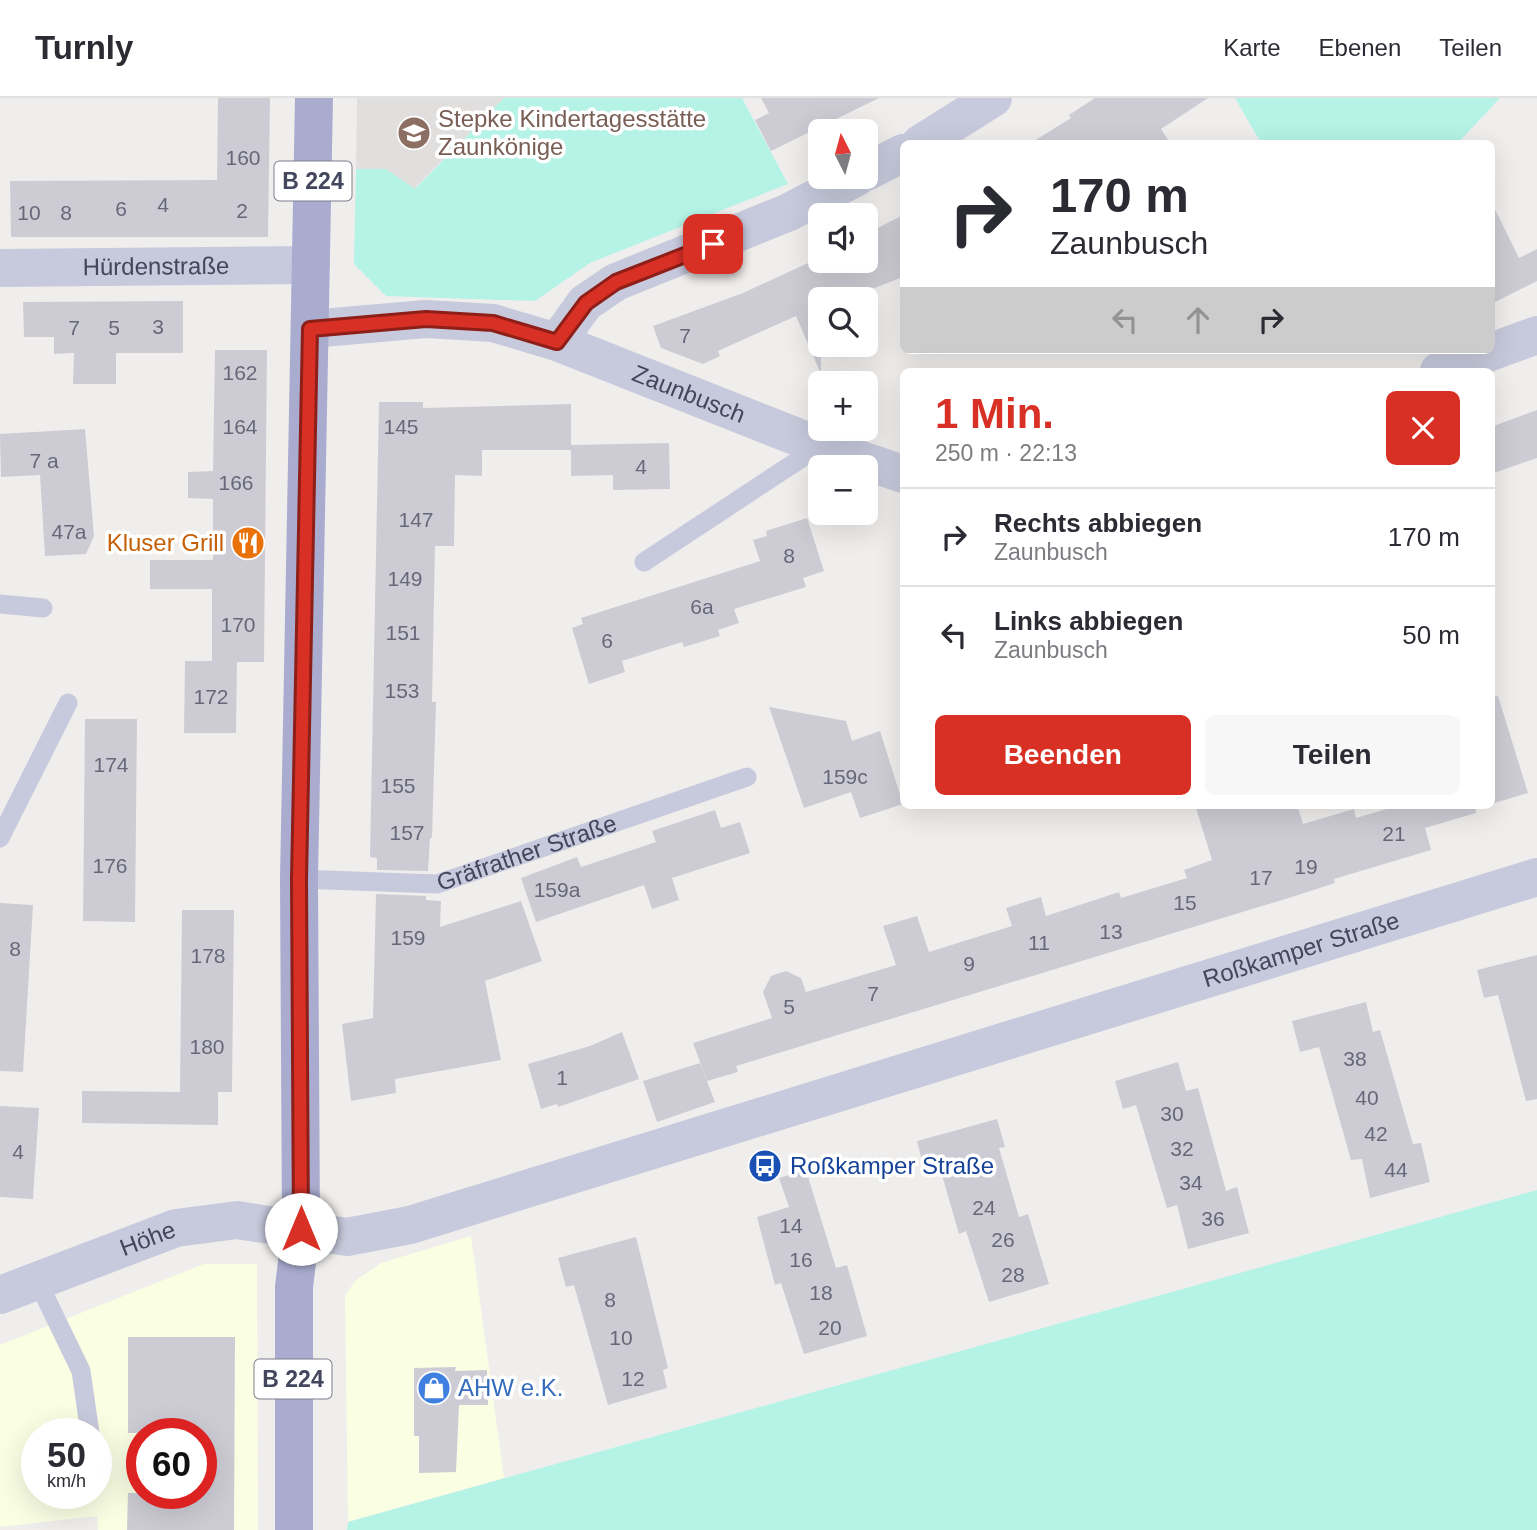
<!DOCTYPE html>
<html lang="de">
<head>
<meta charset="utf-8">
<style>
	body { margin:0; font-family:Arial,sans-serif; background:#f7f7f7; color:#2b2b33; height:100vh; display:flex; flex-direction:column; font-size:26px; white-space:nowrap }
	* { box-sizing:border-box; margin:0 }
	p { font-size:23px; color:#7c7c81 }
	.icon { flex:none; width:38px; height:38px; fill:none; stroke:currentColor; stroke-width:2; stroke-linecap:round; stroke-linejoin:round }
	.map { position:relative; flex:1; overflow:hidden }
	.drawer { position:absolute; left:900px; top:270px; width:595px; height:441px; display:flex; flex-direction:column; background:#fff; border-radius:10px; box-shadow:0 7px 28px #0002 }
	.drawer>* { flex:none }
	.hud { position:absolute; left:900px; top:42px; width:595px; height:214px; border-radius:10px; box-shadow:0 7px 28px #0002; background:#fff; color:#2b2b33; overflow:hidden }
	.needle { width:46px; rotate:354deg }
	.tools { position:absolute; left:808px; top:21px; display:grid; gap:14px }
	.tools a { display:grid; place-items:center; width:70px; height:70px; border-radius:10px; background:#fff; box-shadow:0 7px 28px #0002; font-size:35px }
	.speed { position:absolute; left:21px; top:1320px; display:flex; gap:14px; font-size:35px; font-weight:700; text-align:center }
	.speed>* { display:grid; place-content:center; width:91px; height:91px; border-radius:50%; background:#fff; box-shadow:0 7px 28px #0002; line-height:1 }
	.speed small { font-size:18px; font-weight:400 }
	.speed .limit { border:10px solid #d22; background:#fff; color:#111 }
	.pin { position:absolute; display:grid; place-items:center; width:60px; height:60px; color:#fff; margin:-30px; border-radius:14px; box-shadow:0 4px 10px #0006 }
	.me { position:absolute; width:77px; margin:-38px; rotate:0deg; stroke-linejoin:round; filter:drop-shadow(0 0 5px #0008) }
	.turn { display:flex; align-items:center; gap:24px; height:147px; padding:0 35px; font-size:32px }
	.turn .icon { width:91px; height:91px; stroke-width:2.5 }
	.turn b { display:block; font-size:49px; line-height:60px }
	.lanes { display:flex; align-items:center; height:66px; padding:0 35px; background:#0003; justify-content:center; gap:35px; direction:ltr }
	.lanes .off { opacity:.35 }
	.round { display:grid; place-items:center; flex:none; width:74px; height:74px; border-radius:10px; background:#f7f7f7 }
	.overview { display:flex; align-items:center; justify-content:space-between; height:119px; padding:0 35px }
	h1 { font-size:42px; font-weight:800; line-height:52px; color:#d93025 }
	.cta { display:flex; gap:14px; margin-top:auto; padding:14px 35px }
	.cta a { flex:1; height:80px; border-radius:10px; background:#d93025; color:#fff; font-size:28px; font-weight:800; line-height:80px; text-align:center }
	.cta a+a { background:#f7f7f7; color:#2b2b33 }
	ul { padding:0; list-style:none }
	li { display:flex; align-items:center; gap:21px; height:98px; padding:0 35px; border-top:2px solid #e1e1e2 }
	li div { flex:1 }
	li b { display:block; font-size:26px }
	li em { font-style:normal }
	header { display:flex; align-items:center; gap:42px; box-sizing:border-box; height:98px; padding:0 35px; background:#fff; border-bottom:2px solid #e1e1e2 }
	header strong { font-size:33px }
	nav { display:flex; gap:38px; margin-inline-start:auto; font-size:24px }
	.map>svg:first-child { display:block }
</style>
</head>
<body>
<header>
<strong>Turnly</strong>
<nav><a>Karte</a><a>Ebenen</a><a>Teilen</a></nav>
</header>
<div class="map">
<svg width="1537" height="1432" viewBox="0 0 1537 1432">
	<rect width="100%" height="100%" fill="#f0eeec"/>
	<!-- commercial -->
	<g fill="#fafee3" fill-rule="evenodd">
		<polygon points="471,1138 504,1380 348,1424 345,1198 355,1183 381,1165"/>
		<path d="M204,1166H257L258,1432H98L97,1418L0,1429V1247ZM37,1335H96V1395H37ZM142,1335H201V1395H142Z"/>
	</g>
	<!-- education -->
	<polygon fill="#e1dede" points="357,0 504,0 414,91 386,71 356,71"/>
	<!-- green -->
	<g fill="#b5f3e7">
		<polygon points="504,0 742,0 788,86 590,165 535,203 386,198 354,166 356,71 386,71 415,91"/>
		<polygon points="1235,0 1500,0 1457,46 1261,45"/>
		<polygon points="1537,1092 1537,1432 347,1432 348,1424"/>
	</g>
	<!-- building -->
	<g fill="#cdccd5">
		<polygon points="218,0 270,0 268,139 11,139 10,83 217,82"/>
		<polygon points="761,0 879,0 771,53 755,22 769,15"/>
		<polygon points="1095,0 1208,0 1161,31 1171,46 1029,46 1071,20 1069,17"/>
		<polygon points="1491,103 1519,160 1537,151 1537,183 1491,206"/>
		<polygon points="903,117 903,179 846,201 821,201 821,276 796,218 718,253 720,258 703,266 661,250 653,228 743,195 821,159 821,163 866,163 866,136"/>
		<polygon points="183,203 183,255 116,255 116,286 73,286 74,255 54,256 54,239 24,239 23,204"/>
		<polygon points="215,252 267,252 264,564 237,564 236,635 184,635 185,563 212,563 212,491 150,491 150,462 213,462 213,401 188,400 188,374 213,373"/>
		<polygon points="379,304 423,304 423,310 571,306 571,352 482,352 482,378 455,377 454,448 435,448 432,604 436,604 432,740 430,740 428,773 377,772 377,760 370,759"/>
		<polygon points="1537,312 1537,360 1491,376 1491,329"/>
		<polygon points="85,331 94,438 86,456 45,458 40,377 1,379 0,336"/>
		<polygon points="669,345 670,391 613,392 613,377 571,378 571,347"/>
		<polygon points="807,420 824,473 803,480 806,489 734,511 739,525 718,532 720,538 684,549 682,544 622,563 625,574 589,586 572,530 583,526 581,520 760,463 753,442 767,438 766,433"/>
		<polygon points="1498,598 1528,695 1491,706 1491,599"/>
		<polygon points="769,609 846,623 852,643 880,633 903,706 860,720 851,694 804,710"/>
		<polygon points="85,621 137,621 135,824 83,823"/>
		<polygon points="1195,707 1297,707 1303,726 1354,711 1356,720 1400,707 1475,707 1476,715 1425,730 1431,752 1334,781 1335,785 1292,799 736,968 738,974 707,983 693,945 772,920 763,894 771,878 786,873 801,880 806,894 896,867 883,828 917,818 929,854 1012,828 1006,810 1041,799 1046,818 1119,794 1121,800 1187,780 1184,772 1212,762"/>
		<polygon points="715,712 721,730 740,724 750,755 672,780 679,802 652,811 644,787 536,824 521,780 577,759 581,769 656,744 652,733"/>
		<polygon points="376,796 426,798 426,802 441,803 440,829 521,803 542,863 485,883 501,962 395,981 396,995 351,1003 342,926 373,920"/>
		<polygon points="0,805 33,807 23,974 0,973"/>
		<polygon points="182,812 234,812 232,994 218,994 218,1027 82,1025 82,993 180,994"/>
		<polygon points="1537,857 1537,1001 1526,1003 1498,897 1484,900 1477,872"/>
		<polygon points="1366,904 1373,934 1380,932 1413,1046 1421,1045 1430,1084 1370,1100 1362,1061 1351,1062 1319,949 1300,954 1292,923"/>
		<polygon points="622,934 639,981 558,1009 557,1006 541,1011 528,966 590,948"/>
		<polygon points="1178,964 1186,993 1198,990 1226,1093 1237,1089 1249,1135 1188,1151 1177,1107 1167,1110 1136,1007 1123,1011 1115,983"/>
		<polygon points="700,965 715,1004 657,1024 643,983"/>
		<polygon points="0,1008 39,1010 33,1101 0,1099"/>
		<polygon points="997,1021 1005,1049 999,1050 1019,1119 1028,1116 1049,1186 989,1204 966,1133 959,1136 939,1067 924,1071 917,1043"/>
		<polygon points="806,1072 836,1170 847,1167 867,1238 804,1256 781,1185 775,1187 757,1119 789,1109 779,1080"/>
		<polygon points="636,1139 668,1270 663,1272 667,1290 608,1307 574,1187 566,1189 558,1160"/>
		<polygon points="128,1239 235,1239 234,1432 127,1432 128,1395 201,1395 201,1335 128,1335"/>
		<polygon points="456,1269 455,1273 487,1272 488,1307 459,1307 456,1374 419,1375 419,1338 414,1338 414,1270"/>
	</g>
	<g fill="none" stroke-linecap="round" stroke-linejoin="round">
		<!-- service -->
		<g stroke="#c7cadc" stroke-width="19">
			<polyline points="644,464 820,348"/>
			<polyline points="0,506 43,510"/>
			<polyline points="0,740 68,605"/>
			<path id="s1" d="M299,781L437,786L747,679"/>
			<polyline points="37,1182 81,1273 90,1335"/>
		</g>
		<!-- minor -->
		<g stroke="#c7cadc" stroke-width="38">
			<polyline points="920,46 993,0"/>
			<polyline points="866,74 903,55"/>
			<path id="s2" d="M0,170L311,167"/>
			<path id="s3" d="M310,231L426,221L493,225L557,244L820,348L903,376"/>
			<polyline points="557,244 585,205 616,184 787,115 857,79"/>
			<polyline points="1439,273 1537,237"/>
			<path id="s4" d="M0,1197L176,1130L237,1122L347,1139L410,1127L1537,779"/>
		</g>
		<!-- primary -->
		<polyline stroke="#a9accf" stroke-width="38" points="294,1432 294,1189 301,1131 299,781 314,0"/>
	</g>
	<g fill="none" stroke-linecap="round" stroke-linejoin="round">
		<defs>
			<polyline id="route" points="301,1131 299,781 310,231 426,221 493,225 557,244 586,205 616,184 713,146"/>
		</defs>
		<!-- route casing -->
		<use href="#route" stroke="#8d1f18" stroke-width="18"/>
		<!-- route -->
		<use href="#route" stroke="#d93025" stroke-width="12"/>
	</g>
	<!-- icons -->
	<defs>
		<symbol id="school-disc" viewBox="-11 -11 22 22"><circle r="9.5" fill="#8d6e63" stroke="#fff"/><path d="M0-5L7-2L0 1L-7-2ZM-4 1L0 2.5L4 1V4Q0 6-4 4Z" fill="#fff"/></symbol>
		<symbol id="restaurant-disc" viewBox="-11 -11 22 22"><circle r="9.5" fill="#e8710a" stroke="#fff"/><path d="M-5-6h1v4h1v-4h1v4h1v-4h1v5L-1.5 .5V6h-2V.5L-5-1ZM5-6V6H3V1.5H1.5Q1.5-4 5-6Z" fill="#fff"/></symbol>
		<symbol id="bus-disc" viewBox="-11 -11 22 22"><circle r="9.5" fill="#1a4fb4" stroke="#fff"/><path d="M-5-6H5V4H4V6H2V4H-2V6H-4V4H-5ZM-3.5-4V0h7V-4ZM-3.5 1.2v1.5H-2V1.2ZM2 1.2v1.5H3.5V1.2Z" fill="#fff"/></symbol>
		<symbol id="shop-disc" viewBox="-11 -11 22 22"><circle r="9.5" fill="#3f7fe0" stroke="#fff"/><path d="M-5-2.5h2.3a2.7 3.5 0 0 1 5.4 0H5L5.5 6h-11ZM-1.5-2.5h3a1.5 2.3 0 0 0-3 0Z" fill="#fff"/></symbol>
	</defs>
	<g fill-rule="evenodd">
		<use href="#school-disc" x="395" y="16" width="38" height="38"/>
		<use href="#restaurant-disc" x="229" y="426" width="38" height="38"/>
		<use href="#bus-disc" x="746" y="1049" width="38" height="38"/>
		<use href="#shop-disc" x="415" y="1271" width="38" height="38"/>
	</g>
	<g text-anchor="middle" stroke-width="7" stroke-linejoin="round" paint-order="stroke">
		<!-- number labels -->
		<g font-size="21" fill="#66687a">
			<text x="243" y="67">160</text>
			<text x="163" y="114">4</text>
			<text x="121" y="118">6</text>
			<text x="242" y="120">2</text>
			<text x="29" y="122">10</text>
			<text x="66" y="122">8</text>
			<text x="158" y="236">3</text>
			<text x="74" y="237">7</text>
			<text x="114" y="237">5</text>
			<text x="685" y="245">7</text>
			<text x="240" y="282">162</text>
			<text x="240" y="336">164</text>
			<text x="401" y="336">145</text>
			<text x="44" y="370">7 a</text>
			<text x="641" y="376">4</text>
			<text x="236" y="392">166</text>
			<text x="416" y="429">147</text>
			<text x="69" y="441">47a</text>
			<text x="789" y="465">8</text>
			<text x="405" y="488">149</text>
			<text x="702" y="516">6a</text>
			<text x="238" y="534">170</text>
			<text x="403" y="542">151</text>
			<text x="607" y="550">6</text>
			<text x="402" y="600">153</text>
			<text x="211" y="606">172</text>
			<text x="111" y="674">174</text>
			<text x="845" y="686">159c</text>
			<text x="398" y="695">155</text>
			<text x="407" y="742">157</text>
			<text x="1394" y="743">21</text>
			<text x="110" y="775">176</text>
			<text x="1306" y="776">19</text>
			<text x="1261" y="787">17</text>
			<text x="557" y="799">159a</text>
			<text x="1185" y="812">15</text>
			<text x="1111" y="841">13</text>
			<text x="408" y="847">159</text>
			<text x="1039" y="852">11</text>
			<text x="15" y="858">8</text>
			<text x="208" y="865">178</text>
			<text x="969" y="873">9</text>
			<text x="873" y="903">7</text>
			<text x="789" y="916">5</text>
			<text x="207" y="956">180</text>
			<text x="1355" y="968">38</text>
			<text x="562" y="987">1</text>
			<text x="1367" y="1007">40</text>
			<text x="1172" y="1023">30</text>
			<text x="1376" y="1043">42</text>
			<text x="1182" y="1058">32</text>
			<text x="18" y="1061">4</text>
			<text x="1396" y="1079">44</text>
			<text x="1191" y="1092">34</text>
			<text x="984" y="1117">24</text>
			<text x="1213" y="1128">36</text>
			<text x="791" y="1135">14</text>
			<text x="1003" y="1149">26</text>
			<text x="801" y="1169">16</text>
			<text x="1013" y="1184">28</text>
			<text x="821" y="1202">18</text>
			<text x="610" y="1209">8</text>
			<text x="830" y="1237">20</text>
			<text x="621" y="1247">10</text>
			<text x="633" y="1288">12</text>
		</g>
		<!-- shield labels -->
		<g fill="#fff" stroke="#7b7e8d" stroke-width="2">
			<rect x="274.5" y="63.5" width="77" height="39" rx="5"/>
			<rect x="254.5" y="1261.5" width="77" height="39" rx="5"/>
		</g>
		<g font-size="23" font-weight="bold" fill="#43465c">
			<text x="313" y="91">B 224</text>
			<text x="293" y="1289">B 224</text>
		</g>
		<!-- education labels -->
		<g font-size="24" fill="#785e54" stroke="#fff" text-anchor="start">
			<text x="438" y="29">Stepke Kindertagesstätte<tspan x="438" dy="28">Zaunkönige</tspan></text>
		</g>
		<!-- street labels -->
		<g font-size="24" fill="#43465c" stroke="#fff">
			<text dy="8" stroke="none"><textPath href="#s2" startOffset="156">Hürdenstraße</textPath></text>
			<text dy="8" stroke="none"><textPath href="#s3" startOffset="392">Zaunbusch</textPath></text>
			<text dy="8" stroke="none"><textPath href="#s1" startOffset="233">Gräfrather Straße</textPath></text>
			<text dy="8" stroke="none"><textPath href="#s4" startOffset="1358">Roßkamper Straße</textPath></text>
			<text dy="8" stroke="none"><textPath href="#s4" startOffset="158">Höhe</textPath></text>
		</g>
		<!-- food labels -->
		<g font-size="24" fill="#c56008" stroke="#fff" text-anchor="end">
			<text x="224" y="453">Kluser Grill</text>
		</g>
		<!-- transit labels -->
		<g font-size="24" fill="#164399" stroke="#fff" text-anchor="start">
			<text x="790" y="1076">Roßkamper Straße</text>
		</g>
		<!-- shop labels -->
		<g font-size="24" fill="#366cbe" stroke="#fff" text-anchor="start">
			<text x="458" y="1298">AHW e.K.</text>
		</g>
	</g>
</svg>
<div class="tools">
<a><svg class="needle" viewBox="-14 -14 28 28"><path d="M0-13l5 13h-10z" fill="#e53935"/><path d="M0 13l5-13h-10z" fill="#7c7c81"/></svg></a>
<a><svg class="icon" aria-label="sound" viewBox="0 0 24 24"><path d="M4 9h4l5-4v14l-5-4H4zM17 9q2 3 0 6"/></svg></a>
<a><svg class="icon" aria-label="search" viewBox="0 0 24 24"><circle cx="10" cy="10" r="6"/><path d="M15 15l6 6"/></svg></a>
<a>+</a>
<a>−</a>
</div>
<div class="speed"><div>50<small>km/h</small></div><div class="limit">60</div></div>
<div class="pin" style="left:713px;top:146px;background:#d93025"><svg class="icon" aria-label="arrive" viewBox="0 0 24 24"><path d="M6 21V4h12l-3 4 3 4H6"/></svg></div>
<svg class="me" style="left:301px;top:1131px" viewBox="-20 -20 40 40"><circle r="19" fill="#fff"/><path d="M0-13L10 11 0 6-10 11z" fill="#d93025"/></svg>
<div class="hud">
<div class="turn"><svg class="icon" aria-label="right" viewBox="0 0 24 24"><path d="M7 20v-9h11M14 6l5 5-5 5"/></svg><div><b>170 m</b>Zaunbusch</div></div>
<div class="lanes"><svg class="icon off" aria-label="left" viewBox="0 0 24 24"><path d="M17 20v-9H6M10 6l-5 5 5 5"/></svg><svg class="icon off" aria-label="ahead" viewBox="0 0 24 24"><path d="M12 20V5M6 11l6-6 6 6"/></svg><svg class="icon" aria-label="right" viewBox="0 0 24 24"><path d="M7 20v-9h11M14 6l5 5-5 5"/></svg></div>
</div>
<section class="drawer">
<div class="overview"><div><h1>1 Min.</h1><p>250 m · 22:13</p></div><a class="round" style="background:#d93025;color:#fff"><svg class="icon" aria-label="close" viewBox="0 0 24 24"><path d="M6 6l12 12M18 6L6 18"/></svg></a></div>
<ul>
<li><svg class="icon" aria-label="right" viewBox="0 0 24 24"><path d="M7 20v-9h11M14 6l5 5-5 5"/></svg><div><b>Rechts abbiegen</b><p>Zaunbusch</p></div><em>170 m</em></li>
<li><svg class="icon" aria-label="left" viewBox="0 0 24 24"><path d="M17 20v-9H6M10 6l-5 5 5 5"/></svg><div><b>Links abbiegen</b><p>Zaunbusch</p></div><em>50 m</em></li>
</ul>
<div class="cta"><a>Beenden</a><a>Teilen</a></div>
</section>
</div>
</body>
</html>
